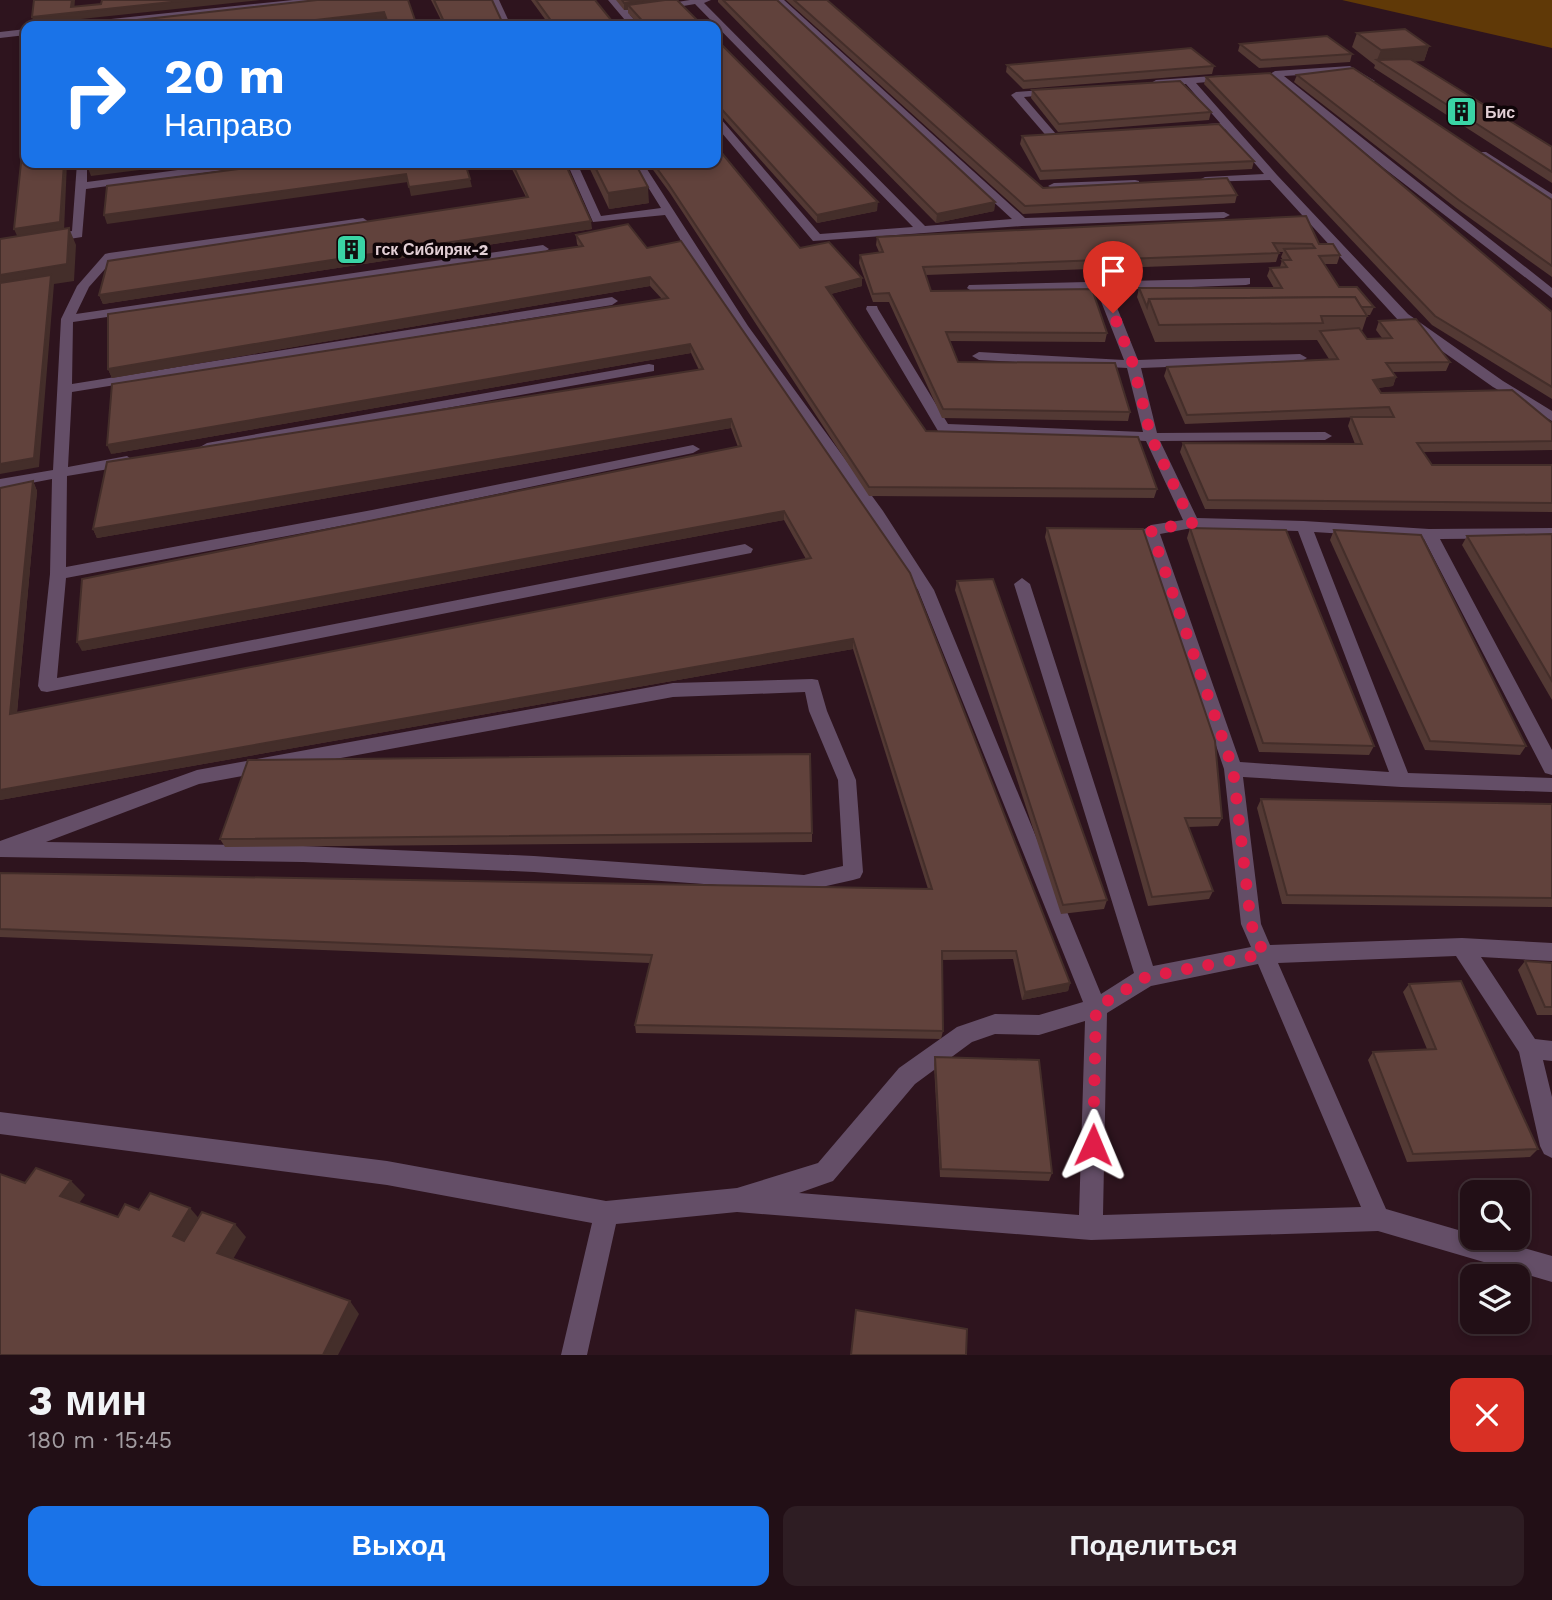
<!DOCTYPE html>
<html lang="ru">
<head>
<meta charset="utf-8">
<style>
	body { margin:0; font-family:"Work Sans",sans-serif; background:#2e1d23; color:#f1f3f6; height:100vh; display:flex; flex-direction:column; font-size:26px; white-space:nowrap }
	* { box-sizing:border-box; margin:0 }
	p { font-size:23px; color:#a29ca1 }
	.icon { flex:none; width:38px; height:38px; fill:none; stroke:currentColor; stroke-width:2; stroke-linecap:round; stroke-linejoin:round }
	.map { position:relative; height:1355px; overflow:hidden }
	.details { display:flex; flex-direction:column; background:#220f16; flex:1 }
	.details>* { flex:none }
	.banner { position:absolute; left:21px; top:21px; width:700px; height:147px; border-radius:14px; box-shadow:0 4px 10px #0003,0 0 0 2px #3f2f35; background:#1a73e8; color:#fff; overflow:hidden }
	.fabs { position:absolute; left:1460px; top:1180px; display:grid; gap:14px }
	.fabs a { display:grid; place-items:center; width:70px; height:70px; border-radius:14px; background:#220f16; box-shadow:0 4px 10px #0003,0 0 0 2px #3f2f35; font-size:35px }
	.pin { position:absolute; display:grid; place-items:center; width:60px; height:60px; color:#fff; margin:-72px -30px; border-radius:50% 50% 50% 0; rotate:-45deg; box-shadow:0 0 7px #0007 }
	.pin .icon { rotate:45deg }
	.me { position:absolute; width:77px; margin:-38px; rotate:1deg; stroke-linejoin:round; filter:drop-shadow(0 0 5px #0008) }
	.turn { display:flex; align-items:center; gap:24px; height:147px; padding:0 28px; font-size:32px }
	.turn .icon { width:91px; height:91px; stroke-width:2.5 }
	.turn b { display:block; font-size:49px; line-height:60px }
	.round { display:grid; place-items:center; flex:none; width:74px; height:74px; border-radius:14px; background:#2e1d23 }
	.head { display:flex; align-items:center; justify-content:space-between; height:119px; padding:0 28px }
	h1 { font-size:42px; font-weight:700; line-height:52px }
	.action { display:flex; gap:14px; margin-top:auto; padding:14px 28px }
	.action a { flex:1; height:80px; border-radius:14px; background:#1a73e8; color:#fff; font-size:28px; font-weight:700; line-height:80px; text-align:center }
	.action a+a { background:#2e1d23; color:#f1f3f6 }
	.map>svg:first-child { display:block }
</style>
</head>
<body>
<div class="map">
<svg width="1552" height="1355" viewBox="0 0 1552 1355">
	<rect width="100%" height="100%" fill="#2e141e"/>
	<!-- green -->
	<polygon fill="#603907" points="1342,0 1552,0 1552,48"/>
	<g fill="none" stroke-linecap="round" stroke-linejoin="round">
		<!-- lane -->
		<g fill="#644e67" fill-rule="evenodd">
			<polygon points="293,0 322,0 318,3 97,26 68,26 73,23"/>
			<polygon points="491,0 499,0 511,26 503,26"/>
			<polygon points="608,0 617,0 626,10 690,0 711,0 704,3 925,226 1012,219 775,0 784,0 1025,218 1224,212 1230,215 1224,218 1022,226 813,241 716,126 716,117 720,118 820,234 913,227 695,4 630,15 640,26 630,26"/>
			<polygon points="26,29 26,35 0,38 0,32"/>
			<polygon points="1350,66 1375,81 1367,83 1348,72 1284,76 1552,288 1552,298 1385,169 1270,74 1275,71"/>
			<polygon points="1227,75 1232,78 1230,80 1196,83 1277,175 1408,314 1503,381 1552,411 1552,421 1493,387 1398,320 1270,180 1201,182 1199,180 1205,177 1264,174 1225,129 1195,129 1195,125 1220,123 1186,84 1156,86 1151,83 1156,80"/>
			<polygon points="1055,89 1059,90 1059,94 1024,97 1056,134 1074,134 1074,138 1049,139 1011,95 1016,92"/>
			<polygon points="1478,152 1486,152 1552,194 1552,202 1478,156"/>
			<polygon points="77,163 87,163 87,182 231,163 259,163 254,166 86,189 82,237 0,250 0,242 72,231"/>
			<path d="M567,163H577L601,216L661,208L633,163H643L748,326L883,511L934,590L1101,994L1134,973L1014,584L1022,578L1030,584L1153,966L1251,947L1241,924L1224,769L1143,530L1151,525L1183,520L1146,441L938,431L866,309L867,306H877L878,309L948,424L1143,432L1127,368L979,360L972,356L979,352L1124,360L1097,291L973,292L967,288L969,285L1250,278V284L1246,285L1110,290L1138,360L1300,354L1307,358L1300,362L1141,368L1157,433L1325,432L1332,436L1325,440L1160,441L1197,518L1304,521L1429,529L1552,528V538L1440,539L1552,750V775L1545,773L1424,539L1314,532L1408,773L1552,778V792L1401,787L1243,777L1261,924L1270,945L1462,938L1552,943V961L1481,957L1535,1039L1552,1041V1061L1543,1060L1552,1097V1158L1544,1154L1540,1146L1519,1052L1456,956L1278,963L1386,1209L1472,1234V1237H1485L1552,1256V1282L1378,1231L1091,1240L737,1212L616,1224L587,1355H561L592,1223L387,1185L0,1134V1112L387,1161L606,1201L737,1188L818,1163L899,1068L957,1027L995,1014L1039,1015L1083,1002L918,590L872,518L735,327L665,215L593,222ZM1192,528L1298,531L1389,772L1240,762L1160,534ZM1258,964L1361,1207L1103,1215L1107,1013L1151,986ZM1085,1021L1079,1215L799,1193L833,1181L915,1084L972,1042L995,1034L1039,1035Z"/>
			<polygon points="1135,180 1139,181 1139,185 1054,189 1048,186 1054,183"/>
			<polygon points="363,218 369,222 367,224 113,260 89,287 76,314 543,245 549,249 543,253 73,322 72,384 612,297 618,301 612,305 72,392 68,467 127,456 134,461 127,466 67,476 66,567 372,510 693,445 700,449 693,453 372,520 66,578 57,678 745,544 753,549 751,553 47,692 41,691 38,686 50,574 52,479 0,489 0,479 53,470 61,319 77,286 105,254 109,253"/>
			<polygon points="649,364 654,365 654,371 207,451 200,447 207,443"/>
			<path d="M812,679L818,680L827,711L856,780L863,872L860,878L853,880L804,891L534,872L303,862L0,857V841L197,770L673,683ZM805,692L809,711L838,780L843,866L804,875L534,856L303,846L46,842L199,784L673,697Z"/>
		</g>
	</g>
	<!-- wall -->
	<g fill="#533934">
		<polygon points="431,0 492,0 504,26 444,26"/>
		<polygon points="531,0 595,0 616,26 550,26"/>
		<polygon points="616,0 677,0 703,26 640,26 628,13 628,10 624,10"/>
		<polygon points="718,0 777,0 995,202 994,211 936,223 718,2"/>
		<polygon points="786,0 827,0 1043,188 1237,195 1235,203 1023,214"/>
		<polygon points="1357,33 1429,46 1424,61 1414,61 1552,147 1552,183 1374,68 1375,65 1352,47"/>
		<polygon points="716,39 877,211 817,223 716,110"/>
		<polygon points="1240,44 1352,54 1350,62 1259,68 1238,51"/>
		<polygon points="1007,65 1214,66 1212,74 1023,89 1006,72"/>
		<polygon points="1297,75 1552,200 1552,277 1456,208 1294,82"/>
		<polygon points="1206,77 1552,312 1552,399 1432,325 1204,84"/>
		<polygon points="1032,90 1211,112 1209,120 1058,132 1031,98"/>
		<polygon points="1022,136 1254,161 1252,169 1040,180 1020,144"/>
		<polygon points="509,163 565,163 592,229 103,304 99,295 526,197"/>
		<polygon points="587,163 635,163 649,203 609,209"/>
		<polygon points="648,163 716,163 800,248 862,278 862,286 831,294 926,431 1157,489 1154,498 869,496 670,193"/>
		<polygon points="628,224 1070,983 1068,991 1022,1000 1013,959 942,960 943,1031 941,1039 636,1033 635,1025 650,963 0,937 0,873 928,889 853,649 0,800 0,488 33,481 37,491 17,713 806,559 784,520 82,651 738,447 731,428 97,538 93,529 699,370 691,353 111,454 662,299 650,286 112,378 108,369 579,247 577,244 576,235"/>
		<polygon points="877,237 1319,244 1340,255 1337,264 1324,264 1339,287 1374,307 1370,315 1366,315 1367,316 1362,331 1367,339 1382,338 1376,330 1379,321 1450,362 1446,371 1393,372 1396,377 1393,386 1378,388 1381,393 1552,423 1552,450 1423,452 1432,465 1552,465 1552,512 1205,509 1180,452 1183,443 1355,444 1348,426 1351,417 1386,417 1385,416 1185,424 1164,376 1167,367 1329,359 1317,340 1155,342 1137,297 1139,288 1274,288 1267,276 1270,268 1280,267 1282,260 1283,260 1281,257 1283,252 1278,252 1279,253 1276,262 926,275 931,291 1107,333 1105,342 950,341 958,362 1130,412 1128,421 942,418 889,302 873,302 859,263 860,255 879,252 876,245"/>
		<polygon points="1047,528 1222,818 1218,826 1188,827 1213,891 1209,899 1148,906 1045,537"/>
		<polygon points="1190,528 1374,746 1369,755 1259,752 1187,538"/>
		<polygon points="1334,530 1526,746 1520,755 1425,750 1330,540"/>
		<polygon points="1552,534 1552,700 1462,545 1467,536"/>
		<polygon points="957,581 1107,900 1104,909 1061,914 955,590"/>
		<polygon points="1261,799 1552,804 1552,907 1282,904 1257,808"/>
		<polygon points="812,833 812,842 225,847 220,839"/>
		<polygon points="1525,961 1552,963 1552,1015 1537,1015 1518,970"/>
		<polygon points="1409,984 1538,1149 1530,1157 1407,1162 1368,1060 1373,1052 1427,1049 1403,992"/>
		<polygon points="935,1057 1052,1173 1049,1181 940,1177 934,1065"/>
	</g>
	<!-- shaded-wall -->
	<g fill="#442e2a">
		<polygon points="72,0 75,0 74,12 190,0 260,0 34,24 32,17 71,7"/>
		<polygon points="643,0 672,0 628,5 628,10 624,10 624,3"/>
		<polygon points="384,12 386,20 331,26 264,26"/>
		<polygon points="1429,46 1424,61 1383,64 1377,60 1381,50"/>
		<polygon points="64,163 67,163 64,231 18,238 14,229"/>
		<polygon points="128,163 196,163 91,176 88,168"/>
		<polygon points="406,174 408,182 107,224 104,215"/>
		<polygon points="470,179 472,187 411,196 409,187"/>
		<polygon points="648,187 649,203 609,209 608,193"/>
		<polygon points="878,202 877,211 817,223 817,215"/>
		<polygon points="995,202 994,211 936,223 937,214"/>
		<polygon points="591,221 592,229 103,304 99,295"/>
		<polygon points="69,228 76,245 74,281 54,284 39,467 0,474 0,275"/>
		<polygon points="650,277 650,286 112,378 108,369"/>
		<polygon points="862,278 862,286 826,295 826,287"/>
		<polygon points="690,344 691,353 111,454 107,445"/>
		<polygon points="1396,377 1393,386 1369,389 1373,380"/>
		<polygon points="731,419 731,428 97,538 93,529"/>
		<polygon points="33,481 37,491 16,723 10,714"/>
		<polygon points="784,511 784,520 82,651 77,642"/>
		<polygon points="853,639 853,649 0,800 0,790"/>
		<polygon points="1070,983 1068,991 1022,1000 1025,992"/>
		<polygon points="71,1181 85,1195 74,1210 60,1196"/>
		<polygon points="190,1208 202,1222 185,1250 173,1236"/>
		<polygon points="235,1224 246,1237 229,1266 217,1253"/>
		<polygon points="350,1301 359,1314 338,1355 323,1355"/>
	</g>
	<!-- building -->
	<g fill="#61423c" stroke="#442e2a" stroke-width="2">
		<polygon points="34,0 72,0 71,7 101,4 102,0 190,0 32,17"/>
		<polygon points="317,0 408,0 417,26 385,26 389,26 384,12 264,26 102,26 102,24"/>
		<polygon points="434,0 492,0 504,26 446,26"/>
		<polygon points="536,0 595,0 616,26 555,26"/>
		<polygon points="622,0 643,0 624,3"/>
		<polygon points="665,0 677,0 703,26 647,26 628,5"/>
		<polygon points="723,0 777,0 995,202 937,214"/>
		<polygon points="794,0 827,0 1043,188 1227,178 1237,195 1025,206"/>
		<polygon points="72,24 71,26 54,26"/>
		<polygon points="1405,29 1429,46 1381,50 1357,33"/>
		<polygon points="1327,36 1352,54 1261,60 1240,44"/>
		<polygon points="716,39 878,202 817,215 716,103"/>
		<polygon points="1191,48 1214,66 1024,81 1007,65"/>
		<polygon points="1410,59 1552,147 1552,172 1377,60"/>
		<polygon points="1353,68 1552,200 1552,266 1459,200 1297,75"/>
		<polygon points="1270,73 1552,312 1552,387 1435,316 1206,77"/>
		<polygon points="1180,81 1211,112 1059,124 1032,90"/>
		<polygon points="26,116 26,163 64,163 60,222 14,229"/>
		<polygon points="1219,124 1254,161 1041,171 1022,136"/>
		<polygon points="716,146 800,248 829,242 862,278 826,287 926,431 1138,437 1157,489 869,487 669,185 653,163 716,163"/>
		<polygon points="89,163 128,163 88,168"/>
		<polygon points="285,163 465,163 470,179 409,187 406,174 104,215 107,186"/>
		<polygon points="512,163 565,163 591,221 99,295 108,261 528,197"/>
		<polygon points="593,163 635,163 648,187 608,193"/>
		<polygon points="1306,216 1319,244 1333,244 1340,255 1319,256 1339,287 1357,287 1374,307 1361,307 1355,297 1149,299 1147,307 1139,288 1282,288 1270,268 1287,267 1282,260 1291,260 1284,249 1315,248 1312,244 1273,243 1279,253 923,267 931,291 1092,289 1107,333 946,332 958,362 1115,363 1130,412 943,409 889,293 873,294 860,255 883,252 877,237"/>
		<polygon points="628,224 647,248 681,241 910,573 1070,983 1025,992 1016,951 942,951 943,1031 635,1025 652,955 0,929 0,873 932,889 853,639 0,790 0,488 33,481 10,714 811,558 784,511 77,642 82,579 741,446 731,419 93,529 107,462 703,369 690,344 107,445 112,384 668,298 650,277 108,369 108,314 583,246 576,235"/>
		<polygon points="69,228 67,264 0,275 0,239"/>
		<polygon points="51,275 34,458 0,464 0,283"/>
		<polygon points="1355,297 1367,316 1321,316 1323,323 1159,325 1149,299"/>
		<polygon points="1416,319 1450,362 1386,363 1396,377 1373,380 1381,393 1512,390 1552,423 1552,441 1417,443 1432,465 1552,465 1552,503 1208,500 1183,443 1362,444 1351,417 1394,417 1389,407 1187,415 1167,367 1338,359 1320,331 1359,328 1367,339 1392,338 1379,321"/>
		<polygon points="1047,528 1143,529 1215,741 1222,818 1185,818 1213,891 1152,897"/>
		<polygon points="1190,528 1286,530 1374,746 1263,743"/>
		<polygon points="1334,530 1421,535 1526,746 1430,741"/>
		<polygon points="1552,534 1552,681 1467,536"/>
		<polygon points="993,579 1107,900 1063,905 957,581"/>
		<polygon points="810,754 812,833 220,839 248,760"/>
		<polygon points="1261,799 1552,804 1552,898 1287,895"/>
		<polygon points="1525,961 1552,963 1552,1007 1545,1007"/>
		<polygon points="1461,981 1538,1149 1413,1154 1373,1052 1436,1049 1409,984"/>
		<polygon points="935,1057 1039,1060 1052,1173 941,1169"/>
		<polygon points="36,1168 71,1181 60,1196 118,1217 125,1204 139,1210 150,1193 190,1208 173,1236 184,1241 202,1212 235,1224 217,1253 350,1301 323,1355 0,1355 0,1174 25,1183"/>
		<polygon points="856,1310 967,1329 966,1355 851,1355"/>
	</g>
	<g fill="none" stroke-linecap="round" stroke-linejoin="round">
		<!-- route -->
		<polyline stroke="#e11d48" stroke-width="12" stroke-dasharray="0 21.6" points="1093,1145 1096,1008 1146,977 1264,954 1251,924 1233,769 1151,530 1192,523 1151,437 1133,364 1113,313"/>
	</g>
	<!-- icons -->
	<defs>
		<symbol id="building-square" viewBox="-11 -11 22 22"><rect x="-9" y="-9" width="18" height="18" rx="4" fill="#3ad4a5" stroke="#0f0508"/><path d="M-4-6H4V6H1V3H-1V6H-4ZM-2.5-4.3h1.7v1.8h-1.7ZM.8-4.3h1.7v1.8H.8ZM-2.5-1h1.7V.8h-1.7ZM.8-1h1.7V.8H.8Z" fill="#111"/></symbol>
	</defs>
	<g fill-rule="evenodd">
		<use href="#building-square" x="1444" y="94" width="35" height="35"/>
		<use href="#building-square" x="334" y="232" width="35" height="35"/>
	</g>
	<g text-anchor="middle" stroke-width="7" stroke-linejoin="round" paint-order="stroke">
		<!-- far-poi labels -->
		<g font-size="16" font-weight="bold" fill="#e2cfd5" stroke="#0f0508" text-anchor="start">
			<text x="1485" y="118">Бис</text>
			<text x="375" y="255">гск Сибиряк-2</text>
		</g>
	</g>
</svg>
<div class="fabs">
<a><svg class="icon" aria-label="search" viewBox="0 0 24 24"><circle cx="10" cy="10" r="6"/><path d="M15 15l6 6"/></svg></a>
<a><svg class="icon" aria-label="layers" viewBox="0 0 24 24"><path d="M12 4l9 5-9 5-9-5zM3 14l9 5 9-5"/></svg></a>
</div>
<div class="pin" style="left:1113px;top:313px;background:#d93025"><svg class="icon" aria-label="arrive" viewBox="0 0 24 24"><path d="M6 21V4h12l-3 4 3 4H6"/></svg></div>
<svg class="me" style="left:1093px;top:1145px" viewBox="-20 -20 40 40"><path d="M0-17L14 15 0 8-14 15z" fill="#e11d48" stroke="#fff" stroke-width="4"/></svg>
<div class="banner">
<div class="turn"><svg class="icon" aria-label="right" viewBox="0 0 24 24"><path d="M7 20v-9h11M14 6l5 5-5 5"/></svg><div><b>20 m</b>Направо</div></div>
</div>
</div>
<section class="details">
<div class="head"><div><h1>3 мин</h1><p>180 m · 15:45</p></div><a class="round" style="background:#d93025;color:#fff"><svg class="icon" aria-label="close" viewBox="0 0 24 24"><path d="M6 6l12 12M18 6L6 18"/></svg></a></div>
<div class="action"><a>Выход</a><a>Поделиться</a></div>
</section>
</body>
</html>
